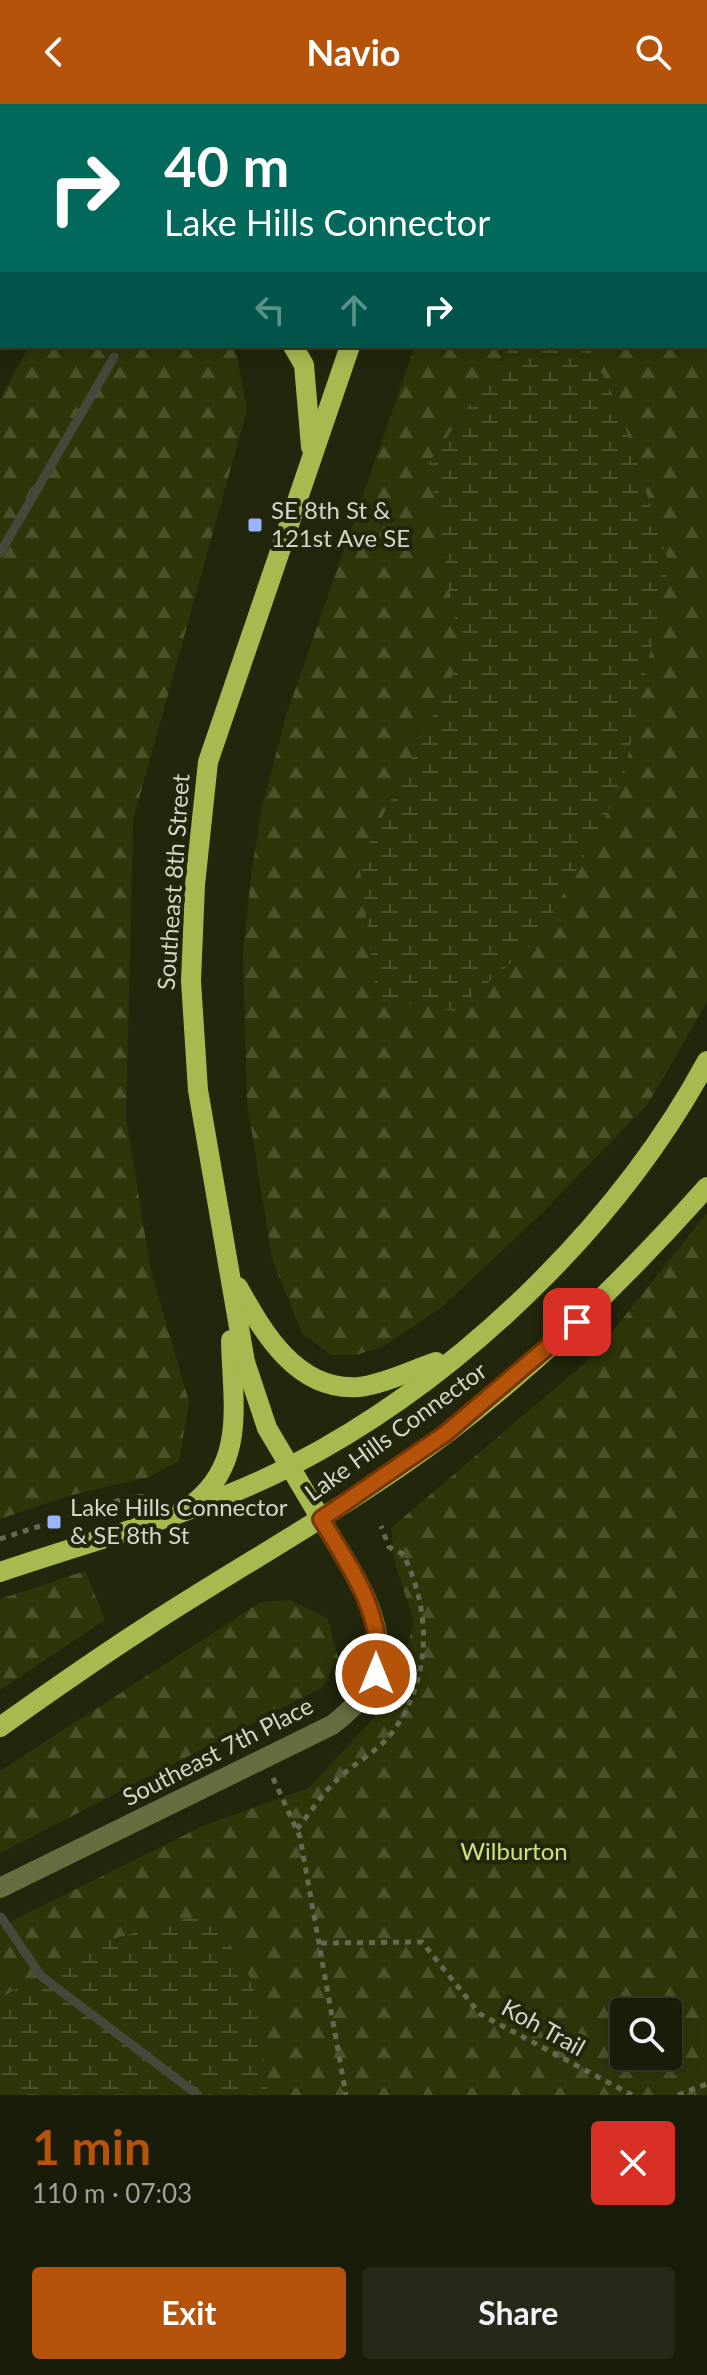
<!DOCTYPE html>
<html lang="en">
<head>
<meta charset="utf-8">
<style>
	body { margin:0; font-family:Lato,sans-serif; background:#262917; color:#f1f3f6; height:100vh; display:flex; flex-direction:column; font-size:30px; white-space:nowrap }
	* { box-sizing:border-box; margin:0 }
	p { font-size:26px; color:#9fa19c }
	.icon { flex:none; width:44px; height:44px; fill:none; stroke:currentColor; stroke-width:2; stroke-linecap:round; stroke-linejoin:round }
	.map { position:relative; height:1991px; overflow:hidden }
	.side { display:flex; flex-direction:column; background:#191c09; flex:1 }
	.side>* { flex:none }
	.hud { position:absolute; left:0px; top:0px; width:708px; height:244px; box-shadow:0 4px 20px #0003,0 0 0 2px #373a2a; background:#00695c; color:#fff; overflow:hidden }
	.fabs { position:absolute; left:610px; top:1894px; display:grid; gap:16px }
	.fabs a { display:grid; place-items:center; width:72px; height:72px; border-radius:8px; background:#191c09; box-shadow:0 4px 20px #0003,0 0 0 2px #373a2a; font-size:40px }
	.pin { position:absolute; display:grid; place-items:center; width:68px; height:68px; color:#fff; margin:-34px; border-radius:16px; box-shadow:0 4px 12px #0006 }
	.me { position:absolute; width:88px; margin:-44px; rotate:0deg; stroke-linejoin:round; filter:drop-shadow(0 0 6px #0008) }
	.turn { display:flex; align-items:center; gap:28px; height:168px; padding:0 32px; font-size:36px }
	.turn .icon { width:104px; height:104px; stroke-width:2.5 }
	.turn b { display:block; font-size:56px; line-height:68px }
	.lanes { display:flex; align-items:center; height:76px; padding:0 32px; background:#0003; justify-content:center; gap:40px; direction:ltr }
	.lanes .off { opacity:.35 }
	.round { display:grid; place-items:center; flex:none; width:84px; height:84px; border-radius:8px; background:#262917 }
	.overview { display:flex; align-items:center; justify-content:space-between; height:136px; padding:0 32px }
	h1 { font-size:48px; font-weight:700; line-height:60px; color:#b45309 }
	.primary-button { display:flex; gap:16px; margin-top:auto; padding:16px 32px }
	.primary-button a { flex:1; height:92px; border-radius:8px; background:#b45309; color:#fff; font-size:32px; font-weight:700; line-height:92px; text-align:center }
	.primary-button a+a { background:#262917; color:#f1f3f6 }
	header { display:flex; justify-content:space-between; align-items:center; height:104px; padding:0 32px; background:#b45309; color:#fff; font-size:36px; font-weight:700 }
	.map>svg:first-child { display:block }
</style>
</head>
<body>
<header><svg class="icon" aria-label="back" viewBox="0 0 24 24"><path d="M15 5l-7 7 7 7"/></svg>Navio<svg class="icon" aria-label="search" viewBox="0 0 24 24"><circle cx="10" cy="10" r="6"/><path d="M15 15l6 6"/></svg></header>
<div class="map">
<svg width="707" height="1991" viewBox="0 0 707 1991">
	<defs>
		<pattern id="forest-firs" width="22" height="20" patternUnits="userSpaceOnUse" patternTransform="scale(2)"><rect width="22" height="20" fill="#2e3609"/><path d="M5 1l3.5 6h-7zM16 11l3.5 6h-7z" fill="#4b522b"/></pattern>
		<pattern id="wetland-marsh" width="20" height="14" patternUnits="userSpaceOnUse" patternTransform="scale(2)"><rect width="20" height="14" fill="#2e3609"/><path d="M1 5h8M5 5V1M11 12h8M15 12V8" fill="none" stroke="#4b522b"/></pattern>
	</defs>
	<rect width="100%" height="100%" fill="#21260c"/>
	<!-- forest -->
	<g fill="url(#forest-firs)" fill-rule="evenodd">
		<polygon points="0,0 390,0 2,2 2,46"/>
		<polygon points="707,68 707,898 648,1000 539,1112 442,1203 384,1242 356,1251 331,1251 302,1229 272,1155 247,998 243,849 251,772 262,703 286,612 415,242 511,242 429,359 461,555 359,760 619,303 588,242 706,242"/>
		<polygon points="29,242 235,242 247,306 133,716 126,1015 151,1167 189,1298 179,1357 149,1373 68,1392 0,1415 0,295"/>
		<path d="M707,1109V1991H0V1823L205,1721L309,1684L393,1593L414,1518L395,1459L391,1424L592,1253ZM624,1908H668V1952H624Z"/>
		<polygon points="85,1467 105,1516 0,1586 0,1495"/>
		<polygon points="290,1496 328,1515 338,1553 323,1583 0,1749 0,1667 261,1498"/>
	</g>
	<!-- wetland -->
	<g fill="url(#wetland-marsh)">
		<polygon points="511,242 588,242 619,303 669,460 621,684 538,836 454,907 377,893 359,760 461,555 429,359"/>
		<polygon points="210,1808 253,1878 268,1991 0,1990 0,1894 105,1837"/>
	</g>
	<g fill="none" stroke-linecap="round" stroke-linejoin="round">
		<!-- stream -->
		<g stroke="#45493b" stroke-width="9">
			<polyline points="283,2 284,0"/>
			<polyline points="0,449 114,253"/>
			<polyline points="1,1813 41,1872 198,1991"/>
		</g>
		<!-- path -->
		<g stroke="#646953" stroke-width="5" stroke-dasharray="6 6" stroke-linecap="butt">
			<polyline points="0,1435 126,1394 148,1392"/>
			<polyline points="273,1674 300,1733 346,1991"/>
			<path d="M297,1725C311,1708 323,1688 340,1673C356,1658 378,1647 391,1630C432,1576 432,1508 403,1450L389,1443L381,1422"/>
			<polyline points="321,1839 422,1838 480,1910 632,1991"/>
			<polyline points="678,1991 707,1980"/>
		</g>
		<!-- minor -->
		<g stroke="#646e3e" stroke-width="20">
			<polyline points="0,79 2,79"/>
			<path d="M0,1784L332,1621C419,1556 364,1487 321,1415"/>
		</g>
		<!-- major -->
		<g stroke="#a6ba50" stroke-width="20">
			<polyline points="436,2 436,0"/>
			<polyline points="293,242 304,261 311,343"/>
			<path d="M238,1183C263,1228 297,1288 359,1283C384,1280 412,1266 436,1258"/>
			<path d="M194,1399C247,1357 232,1296 231,1236"/>
			<polyline points="321,1415 267,1324 245,1258 198,986 191,877 195,781 208,658 350,242"/>
			<path d="M0,1468C97,1435 199,1409 291,1362C458,1276 618,1122 707,957"/>
			<path d="M0,1623C48,1589 96,1555 146,1523C246,1458 351,1401 447,1329C542,1256 627,1173 707,1083"/>
		</g>
	</g>
	<g fill="none" stroke-linecap="round" stroke-linejoin="round">
		<defs>
			<path id="route" d="M376,1570C387,1513 349,1462 321,1415L445,1330L577,1218"/>
		</defs>
		<!-- route casing -->
		<use href="#route" stroke="#753606" stroke-width="20"/>
		<!-- route -->
		<use href="#route" stroke="#b45309" stroke-width="14"/>
	</g>
	<!-- markers -->
	<g fill="#9bb5fd" stroke="#21260c" stroke-width="3">
		<rect x="247" y="413" width="16" height="16" rx="4"/>
		<rect x="46" y="1410" width="16" height="16" rx="4"/>
	</g>
	<g text-anchor="middle" stroke-width="8" stroke-linejoin="round" paint-order="stroke">
		<!-- poi labels -->
		<g font-size="24" fill="#d2d6c6" stroke="#21260c" text-anchor="start">
			<text x="271" y="415">SE 8th St &amp;<tspan x="271" dy="28">121st Ave SE</tspan></text>
			<text x="70" y="1412">Lake Hills Connector<tspan x="70" dy="28">&amp; SE 8th St</tspan></text>
		</g>
		<!-- street labels -->
		<g font-size="24" fill="#d2d6c6" stroke="#21260c">
			<text transform="translate(174 778) rotate(-86)" y="8">Southeast 8th Street</text>
			<text transform="translate(396 1328) rotate(-36)" y="8">Lake Hills Connector</text>
			<text transform="translate(218 1648) rotate(-27)" y="8">Southeast 7th Place</text>
			<text transform="translate(543 1924) rotate(29)" y="8">Koh Trail</text>
		</g>
		<!-- park labels -->
		<g font-size="24" fill="#cde27e" stroke="#21260c">
			<text x="514" y="1756">Wilburton</text>
		</g>
	</g>
</svg>
<div class="fabs">
<a><svg class="icon" aria-label="search" viewBox="0 0 24 24"><circle cx="10" cy="10" r="6"/><path d="M15 15l6 6"/></svg></a>
</div>
<div class="pin" style="left:577px;top:1218px;background:#d93025"><svg class="icon" aria-label="arrive" viewBox="0 0 24 24"><path d="M6 21V4h12l-3 4 3 4H6"/></svg></div>
<svg class="me" style="left:376px;top:1570px" viewBox="-20 -20 40 40"><circle r="17" fill="#b45309" stroke="#fff" stroke-width="3"/><path d="M0-11L8 9 0 5-8 9z" fill="#fff"/></svg>
<div class="hud">
<div class="turn"><svg class="icon" aria-label="right" viewBox="0 0 24 24"><path d="M7 20v-9h11M14 6l5 5-5 5"/></svg><div><b>40 m</b>Lake Hills Connector</div></div>
<div class="lanes"><svg class="icon off" aria-label="left" viewBox="0 0 24 24"><path d="M17 20v-9H6M10 6l-5 5 5 5"/></svg><svg class="icon off" aria-label="ahead" viewBox="0 0 24 24"><path d="M12 20V5M6 11l6-6 6 6"/></svg><svg class="icon" aria-label="right" viewBox="0 0 24 24"><path d="M7 20v-9h11M14 6l5 5-5 5"/></svg></div>
</div>
</div>
<section class="side">
<div class="overview"><div><h1>1 min</h1><p>110 m · 07:03</p></div><a class="round" style="background:#d93025;color:#fff"><svg class="icon" aria-label="close" viewBox="0 0 24 24"><path d="M6 6l12 12M18 6L6 18"/></svg></a></div>
<div class="primary-button"><a>Exit</a><a>Share</a></div>
</section>
</body>
</html>
